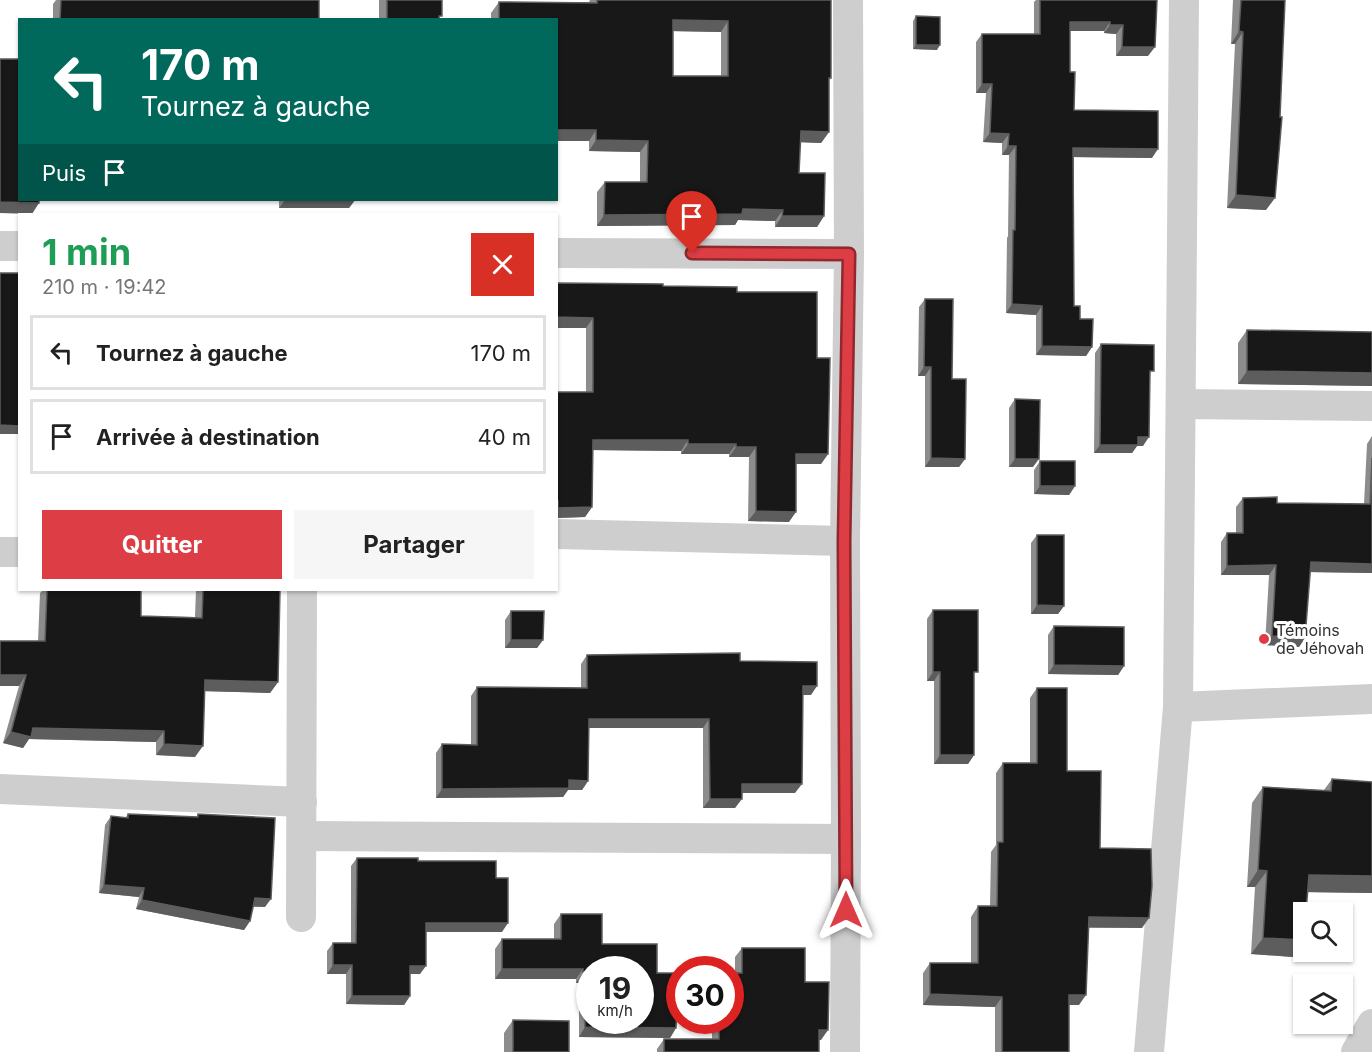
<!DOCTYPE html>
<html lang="fr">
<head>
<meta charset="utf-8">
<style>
	body { margin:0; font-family:Inter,sans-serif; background:#f6f6f6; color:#222; height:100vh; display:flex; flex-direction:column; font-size:22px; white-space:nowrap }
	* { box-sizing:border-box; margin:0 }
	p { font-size:20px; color:#767676 }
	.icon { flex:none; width:33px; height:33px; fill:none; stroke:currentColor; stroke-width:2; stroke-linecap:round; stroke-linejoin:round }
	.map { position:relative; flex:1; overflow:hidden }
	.details { position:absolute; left:18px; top:213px; width:540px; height:378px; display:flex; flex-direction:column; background:#fff; border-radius:0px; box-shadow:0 2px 4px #0004 }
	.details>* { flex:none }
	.guide { position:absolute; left:18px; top:18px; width:540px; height:183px; border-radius:0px; box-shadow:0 2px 4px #0004; background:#00695c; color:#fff; overflow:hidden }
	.buttons { position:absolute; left:1293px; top:902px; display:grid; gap:12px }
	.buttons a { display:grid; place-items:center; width:60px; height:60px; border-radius:0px; background:#fff; box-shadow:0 2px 4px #0004; font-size:30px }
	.speed { position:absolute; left:576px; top:956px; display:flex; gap:12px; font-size:30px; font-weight:700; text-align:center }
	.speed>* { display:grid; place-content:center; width:78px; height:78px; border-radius:50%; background:#fff; box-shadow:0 2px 4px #0004; line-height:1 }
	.speed small { font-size:15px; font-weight:400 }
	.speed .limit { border:9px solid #d22; background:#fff; color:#111 }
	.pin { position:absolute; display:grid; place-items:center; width:51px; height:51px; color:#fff; margin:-62px -26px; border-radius:50% 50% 50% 0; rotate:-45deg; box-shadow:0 0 6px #0007 }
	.pin .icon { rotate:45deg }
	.me { position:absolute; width:66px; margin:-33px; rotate:0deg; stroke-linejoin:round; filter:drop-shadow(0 0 4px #0008) }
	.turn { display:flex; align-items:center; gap:21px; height:126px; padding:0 24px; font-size:27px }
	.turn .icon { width:78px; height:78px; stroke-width:2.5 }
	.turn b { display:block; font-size:42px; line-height:51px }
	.then { display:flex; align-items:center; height:57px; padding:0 24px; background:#0003; gap:12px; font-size:22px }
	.round { display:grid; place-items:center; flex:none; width:63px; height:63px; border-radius:0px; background:#f6f6f6 }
	.head { display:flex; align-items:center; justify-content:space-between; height:102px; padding:0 24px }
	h1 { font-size:36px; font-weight:700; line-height:45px; color:#1e9e55 }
	.action { display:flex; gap:12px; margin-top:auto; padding:12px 24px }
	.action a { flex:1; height:69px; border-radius:0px; background:#dd3d45; color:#fff; font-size:24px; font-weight:700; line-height:69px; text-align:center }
	.action a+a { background:#f6f6f6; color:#222 }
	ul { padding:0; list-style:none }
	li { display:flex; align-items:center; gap:18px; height:75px; margin:0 12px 9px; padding:0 12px; border:3px solid #e0e0e0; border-radius:0px }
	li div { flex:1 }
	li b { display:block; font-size:22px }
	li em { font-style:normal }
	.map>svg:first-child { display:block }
</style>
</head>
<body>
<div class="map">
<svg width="1372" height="1052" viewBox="0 0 1372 1052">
	<rect width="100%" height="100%" fill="#fff"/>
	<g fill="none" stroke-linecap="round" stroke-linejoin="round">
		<!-- minor -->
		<g stroke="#cecece" stroke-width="30">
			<polyline points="0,246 20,246"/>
			<polyline points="556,253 849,254"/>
			<polyline points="1181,404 1372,406"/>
			<polyline points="556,534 845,541"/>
			<polyline points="0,552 20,552"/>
			<polyline points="1178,707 1372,699"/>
			<polyline points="0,789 302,802"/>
			<polyline points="302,836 846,839"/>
			<polyline points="301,917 302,590"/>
			<polyline points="845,1052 846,839 845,541 849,254 848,0"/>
			<polyline points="1149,1052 1178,707 1184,0"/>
			<polyline points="1356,1052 1372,1024"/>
		</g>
	</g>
	<!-- wall -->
	<g fill="#8c8c8c" fill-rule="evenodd">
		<polygon points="56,0 319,0 319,20 53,20 53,4"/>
		<polygon points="379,0 442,0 439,20 379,20"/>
		<path d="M590,0H831V78L829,80V132L821,143L800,142L799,173L824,216L817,227H775V221L738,220L735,225L597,226V192L605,182H640V152L589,151V141L556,20H491V13L499,2H589ZM673,31L721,32V76H673Z"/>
		<polygon points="1036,0 1157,0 1148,56 1116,56 1116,34 1104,33 1104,31 1070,31 1070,72 1074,110 1152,158 1074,157 1074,306 1092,347 1086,356 1036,355 1036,315 1006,313 1007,238 1008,236 1009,155 1002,155 1002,143 983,142 986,93 976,93 976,42 982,34 1034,34 1034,2"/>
		<polygon points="1233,0 1285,0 1266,210 1227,208 1235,44 1231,44"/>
		<polygon points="916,16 937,50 913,49 913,21"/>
		<polygon points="279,200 355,200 349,208 279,208"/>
		<polygon points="663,286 737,292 817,358 828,454 821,464 796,464 789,522 748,521 749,457 729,457 729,454 681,454 681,451 593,450 592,507 585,517 556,518 556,392 586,392 586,328 556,328"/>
		<polygon points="925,299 952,379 965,459 959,467 925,467 925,376 918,376 919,307"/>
		<polygon points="1247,330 1372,332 1372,386 1238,384 1238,343"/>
		<polygon points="1101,344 1150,375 1143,446 1137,446 1132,453 1094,453 1095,353"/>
		<polygon points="1015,399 1033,467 1009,467 1009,408"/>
		<polygon points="1372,436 1372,573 1310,572 1305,638 1299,647 1265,645 1269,575 1221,575 1221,542 1227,533 1236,533 1236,507 1243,498 1277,503 1364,504 1367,444"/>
		<polygon points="1040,461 1075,486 1069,495 1034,494 1034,470"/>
		<polygon points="1037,535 1064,606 1058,614 1031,614 1031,543"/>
		<polygon points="43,590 141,590 141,616 195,617 196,590 280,590 278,682 270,693 204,691 195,757 156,755 156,742 29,739 23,748 3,743 19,686 0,686 0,641 38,641 40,593"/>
		<polygon points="933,610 974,677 974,755 968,764 934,764 934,681 927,681 927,619"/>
		<polygon points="511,611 543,640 537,648 505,648 505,620"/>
		<polygon points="1054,626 1124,666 1118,675 1048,674 1048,635"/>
		<polygon points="587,655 740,661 811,695 803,695 795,793 742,793 735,808 703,808 703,728 589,728 588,781 582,790 568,790 563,797 436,798 436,753 442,744 471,745 471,696 477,687 581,688 581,664"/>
		<polygon points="1037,688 1067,771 1100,848 1142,928 1089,928 1079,1005 1069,1005 1069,1052 995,1052 995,1007 923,1005 923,973 930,963 971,963 971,917 978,906 990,906 991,852 996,845 996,773 1003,763 1030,763 1030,698"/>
		<polygon points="1332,779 1372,782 1372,893 1308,892 1293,957 1251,954 1255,887 1247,887 1252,803 1263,787 1324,790"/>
		<polygon points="128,814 196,817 198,814 265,907 253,907 250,921 244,930 136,909 139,897 99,893 105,825 111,816 125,818"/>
		<polygon points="357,858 418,861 496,878 502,932 426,932 420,974 410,974 410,996 404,1005 346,1004 346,974 327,974 327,951 333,943 351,943 351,866"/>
		<polygon points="561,914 602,944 657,973 676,1010 676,1028 670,1038 579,1037 579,983 576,983 576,979 495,979 495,949 502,939 554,939 554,924"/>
		<polygon points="742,948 805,982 821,1040 819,1040 819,1052 657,1052 657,1049 664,1039 712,1039 712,1020 730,1020 735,973 735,957"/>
		<polygon points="513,1020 569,1052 504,1052 504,1033"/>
	</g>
	<!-- shaded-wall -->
	<g fill="#5d5d5d">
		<polygon points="673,20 728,21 721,32 666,31"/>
		<polygon points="1070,22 1110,22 1104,31 1064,31"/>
		<polygon points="1110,25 1123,25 1116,34 1104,33"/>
		<polygon points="1239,31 1243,32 1235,44 1231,44"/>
		<polygon points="916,45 940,45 937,50 913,49"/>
		<polygon points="1122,47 1155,47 1148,56 1116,56"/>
		<polygon points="982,84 992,84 986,93 976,93"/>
		<polygon points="556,130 596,130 589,141 556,141"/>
		<polygon points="801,131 829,132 821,143 793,142"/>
		<polygon points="990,133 1009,134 1002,143 983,142"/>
		<polygon points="596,140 648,141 640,152 589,151"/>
		<polygon points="1008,146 1016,146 1009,155 1002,155"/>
		<polygon points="1073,148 1158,149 1152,158 1067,157"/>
		<polygon points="1236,195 1275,198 1266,210 1227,208"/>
		<polygon points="285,200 355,200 349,208 279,208"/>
		<polygon points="0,202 39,203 32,214 0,213"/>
		<polygon points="743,209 783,210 775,221 738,220 735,225 597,226 604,215"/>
		<polygon points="782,216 824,216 817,227 775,227"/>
		<polygon points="1012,304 1042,306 1036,315 1006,313"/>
		<polygon points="556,317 593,318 586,328 556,328"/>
		<polygon points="1042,346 1092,347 1086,356 1036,355"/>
		<polygon points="924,367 931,367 925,376 918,376"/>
		<polygon points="1247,371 1372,373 1372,386 1238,384"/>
		<polygon points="0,425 20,426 20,434 0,434"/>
		<polygon points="1138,437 1149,437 1143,446 1137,446 1132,453 1094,453 1100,445"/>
		<polygon points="593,440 688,440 681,451 586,450"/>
		<polygon points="688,444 736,444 729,454 681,454"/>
		<polygon points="736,447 756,447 749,457 729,457"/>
		<polygon points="796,454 828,454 821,464 789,464"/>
		<polygon points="931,458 965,459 959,467 925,467"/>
		<polygon points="1015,459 1039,459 1033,467 1009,467"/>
		<polygon points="1040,486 1075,486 1069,495 1034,494"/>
		<polygon points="592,507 585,517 556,518 556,509 558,508"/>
		<polygon points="756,511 796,512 789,522 748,521"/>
		<polygon points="1311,562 1372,564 1372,573 1305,572"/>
		<polygon points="1276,565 1269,575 1221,575 1227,566"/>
		<polygon points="1037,605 1064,606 1058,614 1031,614"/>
		<polygon points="1272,636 1305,638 1299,647 1265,645"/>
		<polygon points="511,640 543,640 537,648 505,648"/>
		<polygon points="1054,665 1124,666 1118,675 1048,674"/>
		<polygon points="933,672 940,672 934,681 927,681"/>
		<polygon points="0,675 26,675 19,686 0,686"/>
		<polygon points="205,680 278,682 270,693 197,691"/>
		<polygon points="803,686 817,686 811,695 796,695"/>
		<polygon points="589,719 709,719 703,728 582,728"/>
		<polygon points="33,728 164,731 156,742 29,739 23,748 3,743 11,732"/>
		<polygon points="164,744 203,746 195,757 156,755"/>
		<polygon points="940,755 974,755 968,764 934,764"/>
		<polygon points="569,780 588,781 582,790 568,790 563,797 436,798 442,789"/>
		<polygon points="742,784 802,784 795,793 735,793"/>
		<polygon points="710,799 742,799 735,808 703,808"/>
		<polygon points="1258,870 1267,871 1255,887 1247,887"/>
		<polygon points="1309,875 1372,876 1372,893 1297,892"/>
		<polygon points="104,885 144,888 139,897 99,893"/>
		<polygon points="255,898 271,899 265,907 249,906"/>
		<polygon points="142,900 250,921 244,930 136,909"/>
		<polygon points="1089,917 1149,918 1142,928 1082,927"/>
		<polygon points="426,923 508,923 502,932 420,932"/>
		<polygon points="1263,938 1304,940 1304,942 1293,957 1251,954"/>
		<polygon points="333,965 352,965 346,974 327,974"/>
		<polygon points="410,966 426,966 420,974 404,974"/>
		<polygon points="502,969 583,969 576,979 495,979"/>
		<polygon points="583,973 586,974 579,983 576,983"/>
		<polygon points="930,994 1002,997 995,1007 923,1005"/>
		<polygon points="1069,995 1086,995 1079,1005 1062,1005"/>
		<polygon points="352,996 410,996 404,1005 346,1004"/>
		<polygon points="677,1000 680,1000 680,1010 670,1010"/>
		<polygon points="585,1027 676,1028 670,1038 579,1037"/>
		<polygon points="819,1030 828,1030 821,1040 813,1040"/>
	</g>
	<!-- building -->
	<g fill="#181818" stroke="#5d5d5d" stroke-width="1.5" fill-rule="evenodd">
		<polygon points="61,0 319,0 319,20 60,20"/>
		<polygon points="387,0 442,0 442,16 439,16 439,20 387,20"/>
		<path d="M597,0H831V78H829V132L801,131L799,173H825L824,216H782L783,210L743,209L742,214L604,215L605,182H647L648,141L596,140V130H556V20H499V2L597,3ZM673,20L728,21V76H673Z"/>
		<polygon points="1040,0 1157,0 1155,47 1122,47 1123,25 1110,25 1110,22 1070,22 1070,72 1075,72 1074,110 1158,111 1158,149 1073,148 1074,306 1080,306 1080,319 1093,319 1092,347 1042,346 1042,306 1012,304 1013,230 1015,230 1016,146 1008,146 1009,134 990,133 992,84 982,84 982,34 1040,34"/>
		<polygon points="1241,0 1285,0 1280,117 1282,117 1275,198 1236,195 1243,32 1239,31"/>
		<polygon points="916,16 940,17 940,45 916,45"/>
		<polygon points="0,59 20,59 20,200 39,200 39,203 0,202"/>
		<polygon points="0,273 20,273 20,426 0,425"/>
		<polygon points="556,283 663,284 663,286 737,287 737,292 817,292 817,358 830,358 828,454 796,454 796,512 756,511 756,447 736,447 736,444 688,444 688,440 593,440 592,507 558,508 558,501 556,501 556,392 593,392 593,318 556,317"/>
		<polygon points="925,299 953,299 952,379 966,379 965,459 931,458 931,367 924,367"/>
		<polygon points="1247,330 1372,332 1372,373 1247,371"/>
		<polygon points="1101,344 1154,345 1154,371 1150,371 1149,437 1138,437 1138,445 1100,445"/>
		<polygon points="1015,399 1040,400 1039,459 1015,459"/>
		<polygon points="1372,458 1372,564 1311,562 1305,638 1272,636 1276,565 1227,566 1227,533 1243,533 1243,498 1277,497 1277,503 1370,504"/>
		<rect x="1040" y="461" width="35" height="25"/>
		<polygon points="1037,535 1064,535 1064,606 1037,605"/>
		<polygon points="47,590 141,590 141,616 202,618 203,590 280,590 278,682 205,680 203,746 164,744 164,731 33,728 31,737 11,732 26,675 0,675 0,641 45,641"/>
		<polygon points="933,610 978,610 978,672 974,672 974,755 940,755 940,672 933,672"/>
		<polygon points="511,611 544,611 543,640 511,640"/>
		<polygon points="1054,626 1124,627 1124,666 1054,665"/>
		<polygon points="740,653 740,661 817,662 817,686 803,686 802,784 742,784 742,799 710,799 709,719 589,719 588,781 569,780 569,788 442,789 442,744 477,745 477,687 587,688 587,655"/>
		<polygon points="1037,688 1067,688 1067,771 1101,771 1100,848 1151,849 1152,886 1149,918 1089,917 1086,995 1069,995 1069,1052 1002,1052 1002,997 930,994 930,963 978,963 978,906 997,906 998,842 1003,842 1003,763 1037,763"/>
		<polygon points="1332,779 1372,782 1372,876 1309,875 1306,912 1304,912 1304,940 1263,938 1267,871 1258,870 1263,787 1331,791"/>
		<polygon points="128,814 198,817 198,814 275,818 271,899 255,898 250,921 142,900 144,888 104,885 111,816 128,818"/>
		<polygon points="357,858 418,858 418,861 496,861 496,878 508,878 508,923 426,923 426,966 410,966 410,996 352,996 352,965 333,965 333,943 356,943"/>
		<path d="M561,914H602V944H657V973H680V1000H677L676,1028L585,1027L586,974L583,973V969H502V939H561ZM590,969H640V1020H590Z"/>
		<polygon points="742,948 805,948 805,982 829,982 828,1030 819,1030 819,1052 664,1052 664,1039 719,1039 719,1020 730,1020 730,973 742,973"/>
		<polygon points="513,1020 569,1021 569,1052 513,1052"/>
	</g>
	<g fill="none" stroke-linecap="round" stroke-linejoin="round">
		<defs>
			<polyline id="route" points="692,253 849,254 844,541 846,910"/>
		</defs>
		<!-- route casing -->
		<use href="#route" stroke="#90282d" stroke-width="15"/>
		<!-- route -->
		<use href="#route" stroke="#dd3d45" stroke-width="10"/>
	</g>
	<!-- markers -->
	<circle fill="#dd3d45" stroke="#fff" stroke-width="2" cx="1264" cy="639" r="6"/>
	<g text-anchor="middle" stroke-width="6" stroke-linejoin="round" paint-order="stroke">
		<!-- poi labels -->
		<g font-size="16" fill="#313131" stroke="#fff" text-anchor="start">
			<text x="1276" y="636">Témoins<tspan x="1276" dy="18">de Jéhovah</tspan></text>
		</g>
	</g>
</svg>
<div class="buttons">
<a><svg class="icon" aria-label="search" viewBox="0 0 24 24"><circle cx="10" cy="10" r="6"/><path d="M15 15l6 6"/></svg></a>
<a><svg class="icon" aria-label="layers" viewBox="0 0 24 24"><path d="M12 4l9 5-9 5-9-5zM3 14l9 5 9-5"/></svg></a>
</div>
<div class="speed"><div>19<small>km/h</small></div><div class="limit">30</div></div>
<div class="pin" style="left:692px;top:253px;background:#d93025"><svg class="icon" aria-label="arrive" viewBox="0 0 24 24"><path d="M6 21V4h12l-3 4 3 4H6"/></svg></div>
<svg class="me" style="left:846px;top:910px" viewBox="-20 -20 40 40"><path d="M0-17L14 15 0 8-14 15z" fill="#dd3d45" stroke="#fff" stroke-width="4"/></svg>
<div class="guide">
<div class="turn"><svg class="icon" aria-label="left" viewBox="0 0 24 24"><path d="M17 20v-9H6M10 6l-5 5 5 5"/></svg><div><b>170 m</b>Tournez à gauche</div></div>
<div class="then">Puis<svg class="icon" aria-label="arrive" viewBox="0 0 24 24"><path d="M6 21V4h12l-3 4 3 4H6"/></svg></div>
</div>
<section class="details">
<div class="head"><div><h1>1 min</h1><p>210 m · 19:42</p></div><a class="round" style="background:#d93025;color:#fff"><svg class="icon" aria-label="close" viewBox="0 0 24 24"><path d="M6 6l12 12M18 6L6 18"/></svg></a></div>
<ul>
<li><svg class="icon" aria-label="left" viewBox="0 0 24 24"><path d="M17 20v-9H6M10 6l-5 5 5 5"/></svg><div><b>Tournez à gauche</b></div><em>170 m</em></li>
<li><svg class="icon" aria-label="arrive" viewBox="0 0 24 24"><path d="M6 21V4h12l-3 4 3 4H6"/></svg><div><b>Arrivée à destination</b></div><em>40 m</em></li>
</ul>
<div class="action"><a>Quitter</a><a>Partager</a></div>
</section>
</div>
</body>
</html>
